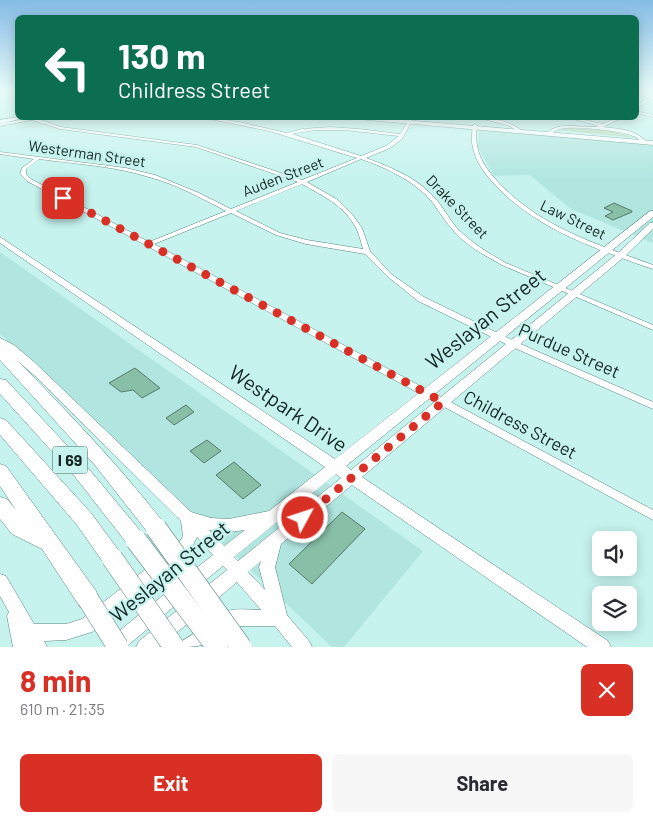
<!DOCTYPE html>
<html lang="en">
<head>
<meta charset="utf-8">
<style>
	body { margin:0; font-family:Barlow,sans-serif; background:#f7f7f7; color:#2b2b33; height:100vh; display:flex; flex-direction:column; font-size:19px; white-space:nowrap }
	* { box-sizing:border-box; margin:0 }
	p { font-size:16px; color:#7c7c81 }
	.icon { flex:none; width:28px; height:28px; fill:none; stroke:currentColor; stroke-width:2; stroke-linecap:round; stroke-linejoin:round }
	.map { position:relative; height:647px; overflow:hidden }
	.details { display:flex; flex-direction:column; background:#fff; flex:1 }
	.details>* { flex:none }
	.guide { position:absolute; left:15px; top:15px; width:624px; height:105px; border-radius:8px; box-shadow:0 2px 12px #0003; background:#0b6e4f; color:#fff; overflow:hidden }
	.fabs { position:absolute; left:592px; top:531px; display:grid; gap:10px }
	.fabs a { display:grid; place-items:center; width:45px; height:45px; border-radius:8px; background:#fff; box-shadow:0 2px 12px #0003; font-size:25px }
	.pin { position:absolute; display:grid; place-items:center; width:42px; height:42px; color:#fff; margin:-21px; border-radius:10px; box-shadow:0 2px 8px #0006 }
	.me { position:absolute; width:55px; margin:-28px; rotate:50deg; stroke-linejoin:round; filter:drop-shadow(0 0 4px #0008) }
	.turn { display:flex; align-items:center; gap:18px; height:105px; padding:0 20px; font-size:22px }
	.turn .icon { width:65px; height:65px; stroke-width:2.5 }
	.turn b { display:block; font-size:35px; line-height:42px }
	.round { display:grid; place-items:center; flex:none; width:52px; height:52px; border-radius:8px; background:#f7f7f7 }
	.overview { display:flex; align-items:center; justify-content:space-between; height:85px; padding:0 20px }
	h1 { font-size:30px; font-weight:700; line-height:38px; color:#d93025 }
	.cta { display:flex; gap:10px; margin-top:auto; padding:10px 20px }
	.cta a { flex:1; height:58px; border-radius:8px; background:#d93025; color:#fff; font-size:20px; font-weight:700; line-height:58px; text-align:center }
	.cta a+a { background:#f7f7f7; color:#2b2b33 }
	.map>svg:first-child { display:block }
</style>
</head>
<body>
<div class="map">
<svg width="653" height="647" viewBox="0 0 653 647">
	<rect width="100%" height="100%" fill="#c6f3ee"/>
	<!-- built -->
	<g fill="#b1e6e0">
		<polygon points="478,128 653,144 653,243 571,209 530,175 494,176 478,147"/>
		<polygon points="0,252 423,551 344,647 332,647 0,334"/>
	</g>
	<!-- green -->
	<polygon fill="#b7d7b8" points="570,128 607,130 637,138 557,130"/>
	<!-- building -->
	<g fill="#87bfa7" stroke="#577a6b">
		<polygon points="614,203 632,211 632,212 613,220 605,216 613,212 604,208"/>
		<polygon points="135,368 160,388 142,398 133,390 121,392 109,383"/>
		<polygon points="186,405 194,412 174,425 166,418"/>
		<polygon points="207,440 221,451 204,463 190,451"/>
		<polygon points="234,462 261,485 243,499 216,475"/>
		<polygon points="342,512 365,529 312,584 289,564"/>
	</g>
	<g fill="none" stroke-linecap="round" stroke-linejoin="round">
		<defs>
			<g id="street">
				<polygon points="636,92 653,96 653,99 636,108 636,105 651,98 636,94"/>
				<polygon points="636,111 653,115 653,117 636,113"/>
				<path d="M29,118H35L61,127L197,145L302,180L357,158L269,131L205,118H212L239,122L287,133L302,129L330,127L359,129L400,134L409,120H411L412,121L402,139L390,148L366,158C388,166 413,176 430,193C441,203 447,216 456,227C470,242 488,253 506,263L653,325V330L502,265C484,255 465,245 452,229C442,218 436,205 426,195C408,178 384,167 361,159L307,182L338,200L352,214L362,228L370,251L391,274L424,297L516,342L653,402V409L510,346L418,301L387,276L365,254L306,244L276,235L231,213L154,244L653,510V520L27,181L20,174L22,168L34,159L0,154V152L126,168L155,175L199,193L231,209L298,182L196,147L60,129L32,120L0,126V124ZM316,130H344L399,136L386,146L361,156L292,134ZM39,159C76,164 114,166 149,177C176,184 201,198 226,211L149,242L31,179L26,174V169ZM302,184C323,196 343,205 355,226C359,233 361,242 363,249L307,240L280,233L236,211Z"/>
				<path d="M480,118C492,116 513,123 522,131L518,132L510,126Z"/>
				<path d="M570,118H575L603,124L616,118H620L619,119L603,127C618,129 636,129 646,142L642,143C640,140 637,137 633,136C623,131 571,125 560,129C556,130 553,132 551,135H547V133C562,119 582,130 599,126Z"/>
				<path d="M475,124L477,125C473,151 484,168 502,186C543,228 599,245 653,265V269C640,265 627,260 614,255C570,239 529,220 496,186C486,175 476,163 473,148C471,140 472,133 473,125Z"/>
			</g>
			<g id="secondary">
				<polygon points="18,117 23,118 0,124 0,120"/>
				<polygon points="364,118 380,118 653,141 653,145 367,120"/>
				<path d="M650,211H653V217L346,466L351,470L618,253L650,223H653V229L624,257L362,477L608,641L611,647H587L352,485L281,544L275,567L287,615L309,641L312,647H292L275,626H232L222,631L216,629L214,623C221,605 245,610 261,610L237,582L210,605L204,607L198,605L196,599L198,593L227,570L223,566L197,587L191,589L185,587L183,582L185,577L213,555L197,537L189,553L92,632L66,640L44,641L47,647H13L7,616L9,612L0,596V574L6,576L34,624H66L82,619L179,543L183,536L181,521L34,375L0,346V338L14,345L33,361L191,512L211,518L229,519L269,511L325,467L0,243V237L335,459ZM336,474L341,478L238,561L234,557ZM209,530L229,532L245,530L224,546ZM261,561L259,567L265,590L248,572Z"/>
				<polygon points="178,585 184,588 186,593 184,598 126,647 106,647 108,640 172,588"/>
				<polygon points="191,602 197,604 199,610 197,616 159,647 136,647 139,641 185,604"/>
				<path d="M208,625L214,627L216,633C210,647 194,647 179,647L182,641Z"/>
			</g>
			<g id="highway">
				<path d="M0,346L5,348C60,404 115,460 163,522L166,528L163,534L156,537L149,534L94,464L0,360Z"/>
				<polygon points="0,379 6,380 88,468 143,534 146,540 143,546 136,549 129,546 76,478 0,394"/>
				<polygon points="0,418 6,420 91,513 119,551 122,558 119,565 112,568 105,565 77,525 0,435"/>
				<polygon points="0,464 6,466 96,591 99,599 96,607 88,610 80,607 42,549 12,534 0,519 0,497 7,499 16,510 0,486"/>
			</g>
		</defs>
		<!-- street casing -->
		<use href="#street" stroke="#5b8580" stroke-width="1"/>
		<!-- secondary casing -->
		<use href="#secondary" stroke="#5b8580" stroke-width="1"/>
		<!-- highway casing -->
		<use href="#highway" stroke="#5b8580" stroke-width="1"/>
		<!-- street -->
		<use href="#street" fill="#fff" fill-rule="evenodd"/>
		<!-- secondary -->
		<use href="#secondary" fill="#fff" fill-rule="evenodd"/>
		<!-- highway -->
		<use href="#highway" fill="#fff" fill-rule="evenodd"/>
		<defs>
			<g id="highway-bridge">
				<polyline points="156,528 241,647"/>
				<polyline points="136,540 217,647"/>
				<polyline points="112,558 174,647"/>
				<polyline points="88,599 118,647"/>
			</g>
		</defs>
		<!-- highway-bridge casing -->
		<use href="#highway-bridge" stroke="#5b8580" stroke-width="22" stroke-linecap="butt"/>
		<!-- highway-bridge -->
		<use href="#highway-bridge" stroke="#fff" stroke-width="21"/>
	</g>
	<!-- sky -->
	<linearGradient id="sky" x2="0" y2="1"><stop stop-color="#85bce6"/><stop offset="0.5" stop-color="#e5faf7"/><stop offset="1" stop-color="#e5faf7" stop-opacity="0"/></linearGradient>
	<rect width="653" height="179" fill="url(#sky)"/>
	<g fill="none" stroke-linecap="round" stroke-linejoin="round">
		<!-- route -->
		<polyline stroke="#d93025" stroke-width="9" stroke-dasharray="0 16.2" points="63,198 443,402 303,518"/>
	</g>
	<g text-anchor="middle" stroke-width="4.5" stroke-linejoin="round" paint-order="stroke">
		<!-- far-street labels -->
		<g font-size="15" fill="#152624" stroke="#c6f3ee">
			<text transform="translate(87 154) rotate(8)" y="5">Westerman Street</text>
			<text transform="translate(283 177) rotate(-21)" y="5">Auden Street</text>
			<text transform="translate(457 207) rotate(46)" y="5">Drake Street</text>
			<text transform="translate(573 220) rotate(26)" y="5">Law Street</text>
		</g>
		<!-- shield labels -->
		<rect fill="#c6f3ee" stroke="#4a6461" stroke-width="1" x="52.5" y="446.5" width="35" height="27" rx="4"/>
		<g font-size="16" font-weight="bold" fill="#152624">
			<text x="70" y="466">I 69</text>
		</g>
		<!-- street labels -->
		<g font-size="18" fill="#152624" stroke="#c6f3ee">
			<text transform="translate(569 351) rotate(24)" y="6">Purdue Street</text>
			<text transform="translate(520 425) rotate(28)" y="6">Childress Street</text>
		</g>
		<!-- near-street labels -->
		<g font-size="21" fill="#152624" stroke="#c6f3ee">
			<text transform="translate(486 319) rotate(-39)" y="7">Weslayan Street</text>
			<text transform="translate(288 409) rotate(34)" y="7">Westpark Drive</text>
			<text transform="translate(170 572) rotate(-39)" y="7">Weslayan Street</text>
		</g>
	</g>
</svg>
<div class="fabs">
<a><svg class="icon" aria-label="sound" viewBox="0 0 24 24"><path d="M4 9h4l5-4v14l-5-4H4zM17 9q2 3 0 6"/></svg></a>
<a><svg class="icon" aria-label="layers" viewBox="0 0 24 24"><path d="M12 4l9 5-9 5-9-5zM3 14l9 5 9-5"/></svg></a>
</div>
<div class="pin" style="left:63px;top:198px;background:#d93025"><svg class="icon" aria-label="arrive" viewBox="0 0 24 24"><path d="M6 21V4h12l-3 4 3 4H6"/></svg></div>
<svg class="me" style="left:303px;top:518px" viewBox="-20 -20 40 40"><circle r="17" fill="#d93025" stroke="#fff" stroke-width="3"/><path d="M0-11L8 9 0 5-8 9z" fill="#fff"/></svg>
<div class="guide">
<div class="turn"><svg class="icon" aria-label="left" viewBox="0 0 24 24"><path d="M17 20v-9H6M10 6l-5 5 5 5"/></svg><div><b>130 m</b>Childress Street</div></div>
</div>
</div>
<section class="details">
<div class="overview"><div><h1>8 min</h1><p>610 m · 21:35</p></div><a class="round" style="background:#d93025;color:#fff"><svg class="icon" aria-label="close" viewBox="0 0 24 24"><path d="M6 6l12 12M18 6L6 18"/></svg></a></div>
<div class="cta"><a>Exit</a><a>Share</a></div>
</section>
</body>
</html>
